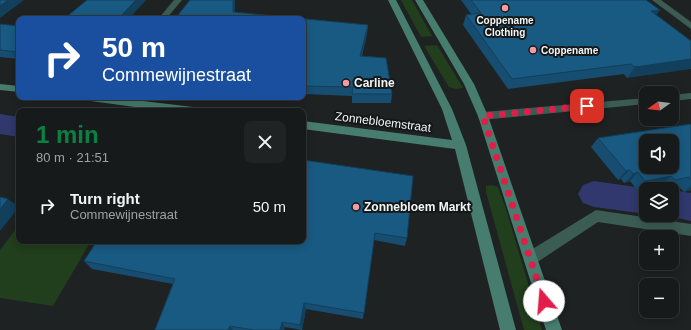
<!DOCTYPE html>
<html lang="en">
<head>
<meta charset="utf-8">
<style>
	body { margin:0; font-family:Arial,sans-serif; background:#1f2323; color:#f1f3f6; height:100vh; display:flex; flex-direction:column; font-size:15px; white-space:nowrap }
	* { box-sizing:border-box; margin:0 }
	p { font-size:13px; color:#9ea1a2 }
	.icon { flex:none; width:22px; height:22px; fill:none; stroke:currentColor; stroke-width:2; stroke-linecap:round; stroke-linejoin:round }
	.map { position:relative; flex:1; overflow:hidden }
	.sheet { position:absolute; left:16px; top:108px; width:290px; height:136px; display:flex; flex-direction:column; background:#161a1a; border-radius:8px; box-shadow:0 2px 10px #0003,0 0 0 1px #353839 }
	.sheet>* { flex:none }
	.banner { position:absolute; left:16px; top:16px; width:290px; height:84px; border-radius:8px; box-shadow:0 2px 10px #0003,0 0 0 1px #353839; background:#1a4fa0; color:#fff; overflow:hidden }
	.needle { width:26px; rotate:256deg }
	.controls { position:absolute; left:639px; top:86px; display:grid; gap:8px }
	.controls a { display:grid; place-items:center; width:40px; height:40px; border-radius:8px; background:#161a1a; box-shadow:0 2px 10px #0003,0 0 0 1px #353839; font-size:20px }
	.pin { position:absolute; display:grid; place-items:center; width:34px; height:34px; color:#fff; margin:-17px; border-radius:8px; box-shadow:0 2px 6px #0006 }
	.me { position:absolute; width:44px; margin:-22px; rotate:342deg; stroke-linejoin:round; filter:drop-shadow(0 0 3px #0008) }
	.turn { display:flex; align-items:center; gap:14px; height:84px; padding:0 20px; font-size:18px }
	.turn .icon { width:52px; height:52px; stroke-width:2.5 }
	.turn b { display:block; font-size:28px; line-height:34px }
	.round { display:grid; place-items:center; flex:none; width:42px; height:42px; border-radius:8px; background:#1f2323 }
	.head { display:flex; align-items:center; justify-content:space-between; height:68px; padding:0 20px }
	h1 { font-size:24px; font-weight:700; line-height:30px; color:#0b8043 }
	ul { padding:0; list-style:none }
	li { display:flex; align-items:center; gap:12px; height:60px; padding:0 20px }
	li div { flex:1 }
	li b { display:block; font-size:15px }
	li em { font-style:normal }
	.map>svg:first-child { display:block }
</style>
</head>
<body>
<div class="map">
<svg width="691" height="330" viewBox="0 0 691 330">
	<rect width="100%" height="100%" fill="#1e2222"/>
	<!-- green -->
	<g fill="#213e1d">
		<polygon points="401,0 412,0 432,36 421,37"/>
		<polygon points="437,45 463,88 456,89 449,87 424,46"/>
		<polygon points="492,185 498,187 505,206 542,330 524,330 486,192 486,186"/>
		<polygon points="19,225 19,241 91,241 53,306 0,298 0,250"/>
	</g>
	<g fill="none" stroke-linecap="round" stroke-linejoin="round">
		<!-- canal -->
		<g fill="#30386d" fill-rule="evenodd">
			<polygon points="0,114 19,117 19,137 0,134"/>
			<polygon points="594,181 650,189 646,189 646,214 594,207 583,203 578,194 583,185"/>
			<polygon points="672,190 691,193 691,221 664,215 672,215"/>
		</g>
		<!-- lane -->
		<polygon fill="#3b5c52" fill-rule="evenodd" points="596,210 691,224 691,236 598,222 536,263 531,265 526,263 524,258 526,253"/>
		<!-- street -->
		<g fill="#3b5c52" fill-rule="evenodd">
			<polygon points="174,0 182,0 166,19 158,19"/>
			<polygon points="652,0 661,0 691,22 691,29"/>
			<polygon points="691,93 691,99 672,101 672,95"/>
			<polygon points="646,98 646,104 483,120 479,119 478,116 479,113 483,112"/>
		</g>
		<!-- secondary -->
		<g fill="#477d6e" fill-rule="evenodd">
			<polygon points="388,0 396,0 452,109 466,145 516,330 500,330 455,149 303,129 303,121 452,140 442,109"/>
			<polygon points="415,0 423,0 474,84 488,116 562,330 546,330 478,116 464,84"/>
			<polygon points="0,84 19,86 19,92 0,90"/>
			<polygon points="78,97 110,97 193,107 197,108 198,111 165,111 83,100"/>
		</g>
	</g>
	<!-- wall -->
	<g fill="#164d70">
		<polygon points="190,0 235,0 235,12 368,25 367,34 362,56 386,58 392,94 391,103 352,103 352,96 303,94 303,79 304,75 303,75 303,19 179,19 178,15"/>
		<polygon points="461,0 646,0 656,15 691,41 627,78 624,74 508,89 463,25 466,15 471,14"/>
		<polygon points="0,24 19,26 19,59 0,57"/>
		<polygon points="691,124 691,190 684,192 678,186 665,188 662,185 637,190 630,181 624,183 621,179 618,180 591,147 598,138"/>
		<polygon points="303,160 407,238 405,246 374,240 363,319 306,309 302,330 285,327 284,330 155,330 173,284 92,269 84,261 303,241"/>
	</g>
	<!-- shaded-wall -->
	<g fill="#123f5b">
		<polygon points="8,0 24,0 0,18 0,6"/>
		<polygon points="136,0 146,0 129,19 118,19"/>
		<polygon points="233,0 235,0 235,19 233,12"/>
		<polygon points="660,10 653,20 651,11"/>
		<polygon points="368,25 367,34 359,64 360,56"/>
		<polygon points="691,59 691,69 627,78 635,67"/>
		<polygon points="630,170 621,179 618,180 626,171"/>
		<polygon points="638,172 630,181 624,183 633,174"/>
		<polygon points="671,176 662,185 637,190 645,181"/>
		<polygon points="691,186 691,190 684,192"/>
		<polygon points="8,199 19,207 0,231 0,209"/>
		<polygon points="304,303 306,309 302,330 300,325"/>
		<polygon points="282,322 285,327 284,330 280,330"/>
		<polygon points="230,326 233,330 228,330"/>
	</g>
	<!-- building -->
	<g fill="#195a82" stroke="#123f5b" fill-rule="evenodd">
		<polygon points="0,0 8,0 0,6"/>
		<polygon points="87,0 136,0 118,19 64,19"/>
		<polygon points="190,0 233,0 233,12 368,25 360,56 386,58 392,94 352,94 353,87 303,86 303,79 305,67 303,67 303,19 190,19 192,17 178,15"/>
		<polygon points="471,0 646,0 660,10 651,11 691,41 691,59 635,67 631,64 512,79 466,15 481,13"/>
		<polygon points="0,24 19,26 19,52 0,50"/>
		<path d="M691,124V180L689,177L675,180L671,176L645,181L638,172L633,174L630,170L626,171L598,138ZM646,141H672V167H646Z"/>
		<polygon points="303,160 413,176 407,238 375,233 364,313 304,303 300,325 282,322 280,330 254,330 230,326 228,330 155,330 175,279 84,261 97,241 303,241"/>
		<polygon points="0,197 8,199 0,209"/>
	</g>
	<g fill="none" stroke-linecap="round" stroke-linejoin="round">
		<!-- route -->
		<polyline stroke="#e11d48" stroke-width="7" stroke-dasharray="0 12.6" points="544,301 483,116 587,106"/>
	</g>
	<!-- markers -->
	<g fill="#f49aa1" stroke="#141819" stroke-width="1.5">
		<circle cx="505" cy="8" r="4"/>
		<circle cx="533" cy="50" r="4"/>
		<circle cx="346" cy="83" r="4"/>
		<circle cx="356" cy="207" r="4"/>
	</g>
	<g text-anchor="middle" stroke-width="4" stroke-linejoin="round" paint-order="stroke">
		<!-- far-poi labels -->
		<g font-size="10" font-weight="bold" fill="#f2f5f5" stroke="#141819">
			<text x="505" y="24">Coppename<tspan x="505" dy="12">Clothing</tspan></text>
			<text x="541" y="54" text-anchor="start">Coppename</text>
		</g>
		<!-- poi labels -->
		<g font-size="12" font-weight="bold" fill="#f2f5f5" stroke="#141819" text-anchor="start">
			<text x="354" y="87">Carline</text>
			<text x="364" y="211">Zonnebloem Markt</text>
		</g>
		<!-- street labels -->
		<g font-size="12" fill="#f2f5f5" stroke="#141819">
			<text transform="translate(383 122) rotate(7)" y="4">Zonnebloemstraat</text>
		</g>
	</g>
</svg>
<div class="controls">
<a><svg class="needle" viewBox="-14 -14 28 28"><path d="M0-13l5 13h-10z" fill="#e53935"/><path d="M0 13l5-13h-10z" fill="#9ea1a2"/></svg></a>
<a><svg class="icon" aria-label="sound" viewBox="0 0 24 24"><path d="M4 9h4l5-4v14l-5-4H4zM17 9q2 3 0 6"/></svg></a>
<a><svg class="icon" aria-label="layers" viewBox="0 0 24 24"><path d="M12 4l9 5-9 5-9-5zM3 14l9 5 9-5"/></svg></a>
<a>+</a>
<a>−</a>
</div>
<div class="pin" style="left:587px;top:106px;background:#d93025"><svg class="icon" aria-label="arrive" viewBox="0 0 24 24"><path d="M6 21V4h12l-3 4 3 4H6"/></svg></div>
<svg class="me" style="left:544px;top:301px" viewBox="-20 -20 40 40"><circle r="19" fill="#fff"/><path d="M0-13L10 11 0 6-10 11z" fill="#e11d48"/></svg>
<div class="banner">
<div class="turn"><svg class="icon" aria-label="right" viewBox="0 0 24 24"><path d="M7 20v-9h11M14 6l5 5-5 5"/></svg><div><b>50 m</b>Commewijnestraat</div></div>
</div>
<section class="sheet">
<div class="head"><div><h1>1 min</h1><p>80 m · 21:51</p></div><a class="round"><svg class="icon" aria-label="close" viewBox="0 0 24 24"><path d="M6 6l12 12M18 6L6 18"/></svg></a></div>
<ul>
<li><svg class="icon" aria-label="right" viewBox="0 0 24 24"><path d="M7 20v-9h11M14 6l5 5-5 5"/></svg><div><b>Turn right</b><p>Commewijnestraat</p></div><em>50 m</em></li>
</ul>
</section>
</div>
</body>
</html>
